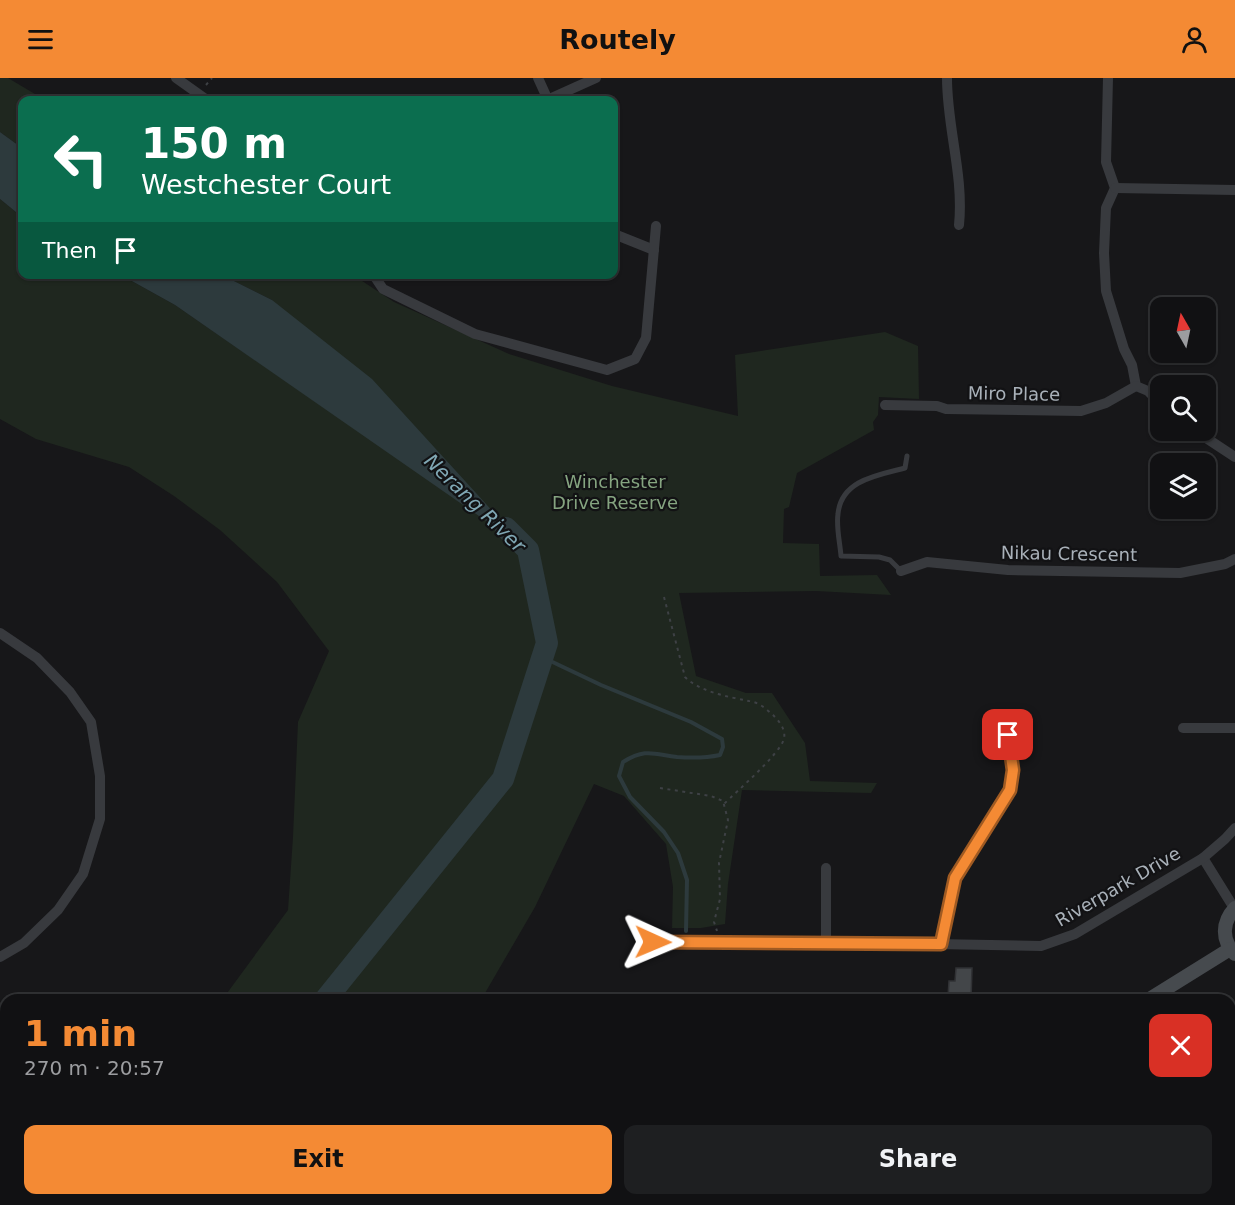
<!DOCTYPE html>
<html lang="en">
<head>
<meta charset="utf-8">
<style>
	body { margin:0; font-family:"DejaVu Sans",sans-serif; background:#1e1f21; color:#f1f3f6; height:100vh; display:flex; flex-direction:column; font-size:22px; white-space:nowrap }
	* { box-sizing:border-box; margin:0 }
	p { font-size:20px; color:#9c9da0 }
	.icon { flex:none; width:33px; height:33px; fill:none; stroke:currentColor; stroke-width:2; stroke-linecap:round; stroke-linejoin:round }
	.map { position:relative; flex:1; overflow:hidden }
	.side { position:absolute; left:0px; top:916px; width:1236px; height:212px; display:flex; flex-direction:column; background:#111113; border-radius:18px 18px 0 0; box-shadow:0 2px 4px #0004,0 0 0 2px #303133 }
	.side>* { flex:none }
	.guide { position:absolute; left:18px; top:18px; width:600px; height:183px; border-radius:12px; box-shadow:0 2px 4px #0004,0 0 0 2px #303133; background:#0b6e4f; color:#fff; overflow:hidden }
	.needle { width:39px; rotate:351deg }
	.buttons { position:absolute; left:1150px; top:219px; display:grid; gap:12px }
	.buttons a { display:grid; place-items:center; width:66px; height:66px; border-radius:12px; background:#111113; box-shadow:0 2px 4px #0004,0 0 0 2px #303133; font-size:30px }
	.pin { position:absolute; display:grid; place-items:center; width:51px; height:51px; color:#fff; margin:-26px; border-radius:12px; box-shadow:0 3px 9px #0006 }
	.me { position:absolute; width:66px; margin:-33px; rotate:91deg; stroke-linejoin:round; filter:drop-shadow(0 0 4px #0008) }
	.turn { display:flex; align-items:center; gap:21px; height:126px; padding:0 24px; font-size:27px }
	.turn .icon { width:78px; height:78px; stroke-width:2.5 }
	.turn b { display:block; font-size:42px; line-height:51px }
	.then { display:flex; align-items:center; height:57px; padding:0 24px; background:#0003; gap:12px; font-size:22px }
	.round { display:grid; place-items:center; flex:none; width:63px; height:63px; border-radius:12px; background:#1e1f21 }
	.overview { display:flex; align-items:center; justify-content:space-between; height:102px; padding:0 24px }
	h1 { font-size:36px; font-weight:700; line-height:45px; color:#f48a34 }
	.action { display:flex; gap:12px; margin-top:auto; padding:12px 24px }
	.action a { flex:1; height:69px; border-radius:12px; background:#f48a34; color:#111; font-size:24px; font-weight:700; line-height:69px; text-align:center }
	.action a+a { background:#1e1f21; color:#f1f3f6 }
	header { display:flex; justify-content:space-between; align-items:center; height:78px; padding:0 24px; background:#f48a34; color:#111; font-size:27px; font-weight:700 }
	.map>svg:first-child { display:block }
</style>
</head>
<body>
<header><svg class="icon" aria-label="menu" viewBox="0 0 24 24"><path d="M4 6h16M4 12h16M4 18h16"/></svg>Routely<svg class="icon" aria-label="person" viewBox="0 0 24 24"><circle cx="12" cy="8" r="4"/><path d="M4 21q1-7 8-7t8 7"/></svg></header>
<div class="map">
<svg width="1235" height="1127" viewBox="0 0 1235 1127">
	<rect width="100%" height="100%" fill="#171719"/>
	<!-- green -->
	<g fill="#1f271f">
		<polygon points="0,0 8,0 45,22 22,22 22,70 0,54"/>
		<polygon points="0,121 22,139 22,196 121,197 175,227 351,348 272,222 222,197 353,197 394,224 509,276 612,308 738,338 735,277 885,254 918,268 919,321 879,319 878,337 873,344 874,352 797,395 789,429 784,431 783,465 819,466 820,498 877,497 891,517 816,513 679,515 696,598 746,615 772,615 805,665 810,703 877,705 871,715 742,712 728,806 725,846 701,850 672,850 673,809 666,766 624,718 594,706 535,829 481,922 222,922 288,832 293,759 298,644 329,573 277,504 220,452 174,418 129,389 36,361 0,341"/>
		<polygon points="229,1122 419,1122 415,1127 232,1127"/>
	</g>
	<!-- water -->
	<g fill="#2d3a3d">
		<polygon points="0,54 22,70 22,139 0,121"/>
		<polygon points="121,197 222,197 272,222 372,301 528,472 175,227"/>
	</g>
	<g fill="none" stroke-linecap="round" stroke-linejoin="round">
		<!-- stream -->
		<g stroke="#2d3a3d" stroke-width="4">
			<path d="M542,579L601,607L691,644L722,661L723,669L720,677C706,680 691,680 677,679C653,676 646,670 623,684L619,698L630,719L664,754L678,775L687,802L686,853"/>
			<polyline points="1218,1122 1222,1127"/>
			<polyline points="557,1127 560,1122"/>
		</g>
		<!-- river -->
		<g stroke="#2d3a3d" stroke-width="22">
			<polyline points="325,922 503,701 547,565 528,472 506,450"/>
			<polyline points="74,1127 82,1122"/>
		</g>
	</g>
	<!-- building -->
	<polygon fill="#434649" stroke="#313235" stroke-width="1.5" points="956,890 972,890 971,922 954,922 955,919 948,919 949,903 955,903"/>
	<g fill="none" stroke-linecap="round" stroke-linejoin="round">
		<!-- path -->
		<g stroke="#3e4145" stroke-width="2" stroke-dasharray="3 4.5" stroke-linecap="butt">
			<polyline points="206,7 212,0"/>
			<path d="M664,519L685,599C700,614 729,619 749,623C759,624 766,631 773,637C779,643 786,651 784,661C779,677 737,713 724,726"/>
			<polyline points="660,710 711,718 723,723 728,742 719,785 720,821 714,844 717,853"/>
			<polyline points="987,1127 990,1122"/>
		</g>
		<!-- service -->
		<path stroke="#383a3e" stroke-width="5" d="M901,493L890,482L879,479L841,478C840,465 836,449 838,436C841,402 878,397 905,390L907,378"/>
		<!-- minor -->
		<g stroke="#383a3e" stroke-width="10">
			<polyline points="176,0 207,22"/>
			<polyline points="538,0 548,22"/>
			<path d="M947,0C947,50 964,97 959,147"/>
			<polyline points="1108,0 1106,84 1115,110 1106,130 1104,175 1106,213 1124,271 1132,287 1136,308 1148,313 1161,326"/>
			<polyline points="547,22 596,0"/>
			<polyline points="1115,110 1235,112"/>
			<polyline points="614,156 654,172"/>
			<polyline points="373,196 383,211 475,256 607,292 635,281 646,260 656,148"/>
			<polyline points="885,327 937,328 946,331 1081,333 1106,325 1136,308"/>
			<polyline points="1194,352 1235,379"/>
			<polyline points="901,493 927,484 1008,492 1180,495 1225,486 1235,481"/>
			<polyline points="0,555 37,580 70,614 91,644 100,698 100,741 83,796 58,832 24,865 0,879"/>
			<polyline points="1183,650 1235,650"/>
			<polyline points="1203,780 1234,830"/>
			<polyline points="826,790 826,864"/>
			<polyline points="653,864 826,864 1041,868 1075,856 1203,780 1225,761 1235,750"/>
			<polyline points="941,866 955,800 1010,712 1013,692 1007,658"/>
			<polyline points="438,1127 442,1122"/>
			<polyline points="611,1127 614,1122"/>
			<polyline points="1003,1127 1006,1122"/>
			<polyline points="1054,1127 1055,1122"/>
		</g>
		<!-- secondary -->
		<g stroke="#464a4e" stroke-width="14">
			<path d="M1235,876C1221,862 1222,844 1235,830"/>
			<polyline points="1148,922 1230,871"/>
			<polyline points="970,1127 973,1122"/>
		</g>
	</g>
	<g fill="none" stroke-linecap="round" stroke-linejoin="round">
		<defs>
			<polyline id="route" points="653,864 941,866 955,800 1010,712 1013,692 1008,657"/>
		</defs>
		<!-- route casing -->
		<use href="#route" stroke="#9f5a22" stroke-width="15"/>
		<!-- route -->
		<use href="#route" stroke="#f48a34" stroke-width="10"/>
	</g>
	<g text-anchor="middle" stroke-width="4.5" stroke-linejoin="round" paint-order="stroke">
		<!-- street labels -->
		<g font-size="18" fill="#a9b1b9" stroke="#121214">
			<text transform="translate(1014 316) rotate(1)" y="6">Miro Place</text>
			<text transform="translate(1069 476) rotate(1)" y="6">Nikau Crescent</text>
			<text transform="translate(1118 809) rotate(-30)" y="6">Riverpark Drive</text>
		</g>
		<!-- park labels -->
		<g font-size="18" fill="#85a480" stroke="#121214">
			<text x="615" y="410">Winchester<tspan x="615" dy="21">Drive Reserve</tspan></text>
		</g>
		<!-- water labels -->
		<g font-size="20" font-style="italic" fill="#80a7b4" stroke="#121214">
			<text transform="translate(475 425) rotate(44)" y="7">Nerang River</text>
		</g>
	</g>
</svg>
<div class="buttons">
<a><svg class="needle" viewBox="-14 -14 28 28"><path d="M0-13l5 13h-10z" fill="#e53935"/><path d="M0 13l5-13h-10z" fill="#9c9da0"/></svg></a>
<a><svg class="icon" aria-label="search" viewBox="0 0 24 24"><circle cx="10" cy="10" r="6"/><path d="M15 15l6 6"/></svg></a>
<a><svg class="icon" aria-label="layers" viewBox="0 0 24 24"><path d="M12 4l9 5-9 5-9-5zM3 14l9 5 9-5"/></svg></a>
</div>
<div class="pin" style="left:1008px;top:657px;background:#d93025"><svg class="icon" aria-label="arrive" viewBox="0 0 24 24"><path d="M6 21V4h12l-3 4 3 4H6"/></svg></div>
<svg class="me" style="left:653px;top:864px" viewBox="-20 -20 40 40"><path d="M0-17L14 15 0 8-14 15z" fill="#f48a34" stroke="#fff" stroke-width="4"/></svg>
<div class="guide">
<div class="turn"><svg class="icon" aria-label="left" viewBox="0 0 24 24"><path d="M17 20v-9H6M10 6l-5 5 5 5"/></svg><div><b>150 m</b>Westchester Court</div></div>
<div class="then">Then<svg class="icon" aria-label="arrive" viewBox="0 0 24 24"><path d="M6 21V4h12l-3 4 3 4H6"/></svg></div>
</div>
<section class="side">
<div class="overview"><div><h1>1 min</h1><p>270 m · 20:57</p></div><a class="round" style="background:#d93025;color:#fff"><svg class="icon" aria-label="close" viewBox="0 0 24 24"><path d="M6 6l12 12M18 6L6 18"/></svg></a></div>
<div class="action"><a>Exit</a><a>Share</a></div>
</section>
</div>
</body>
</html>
